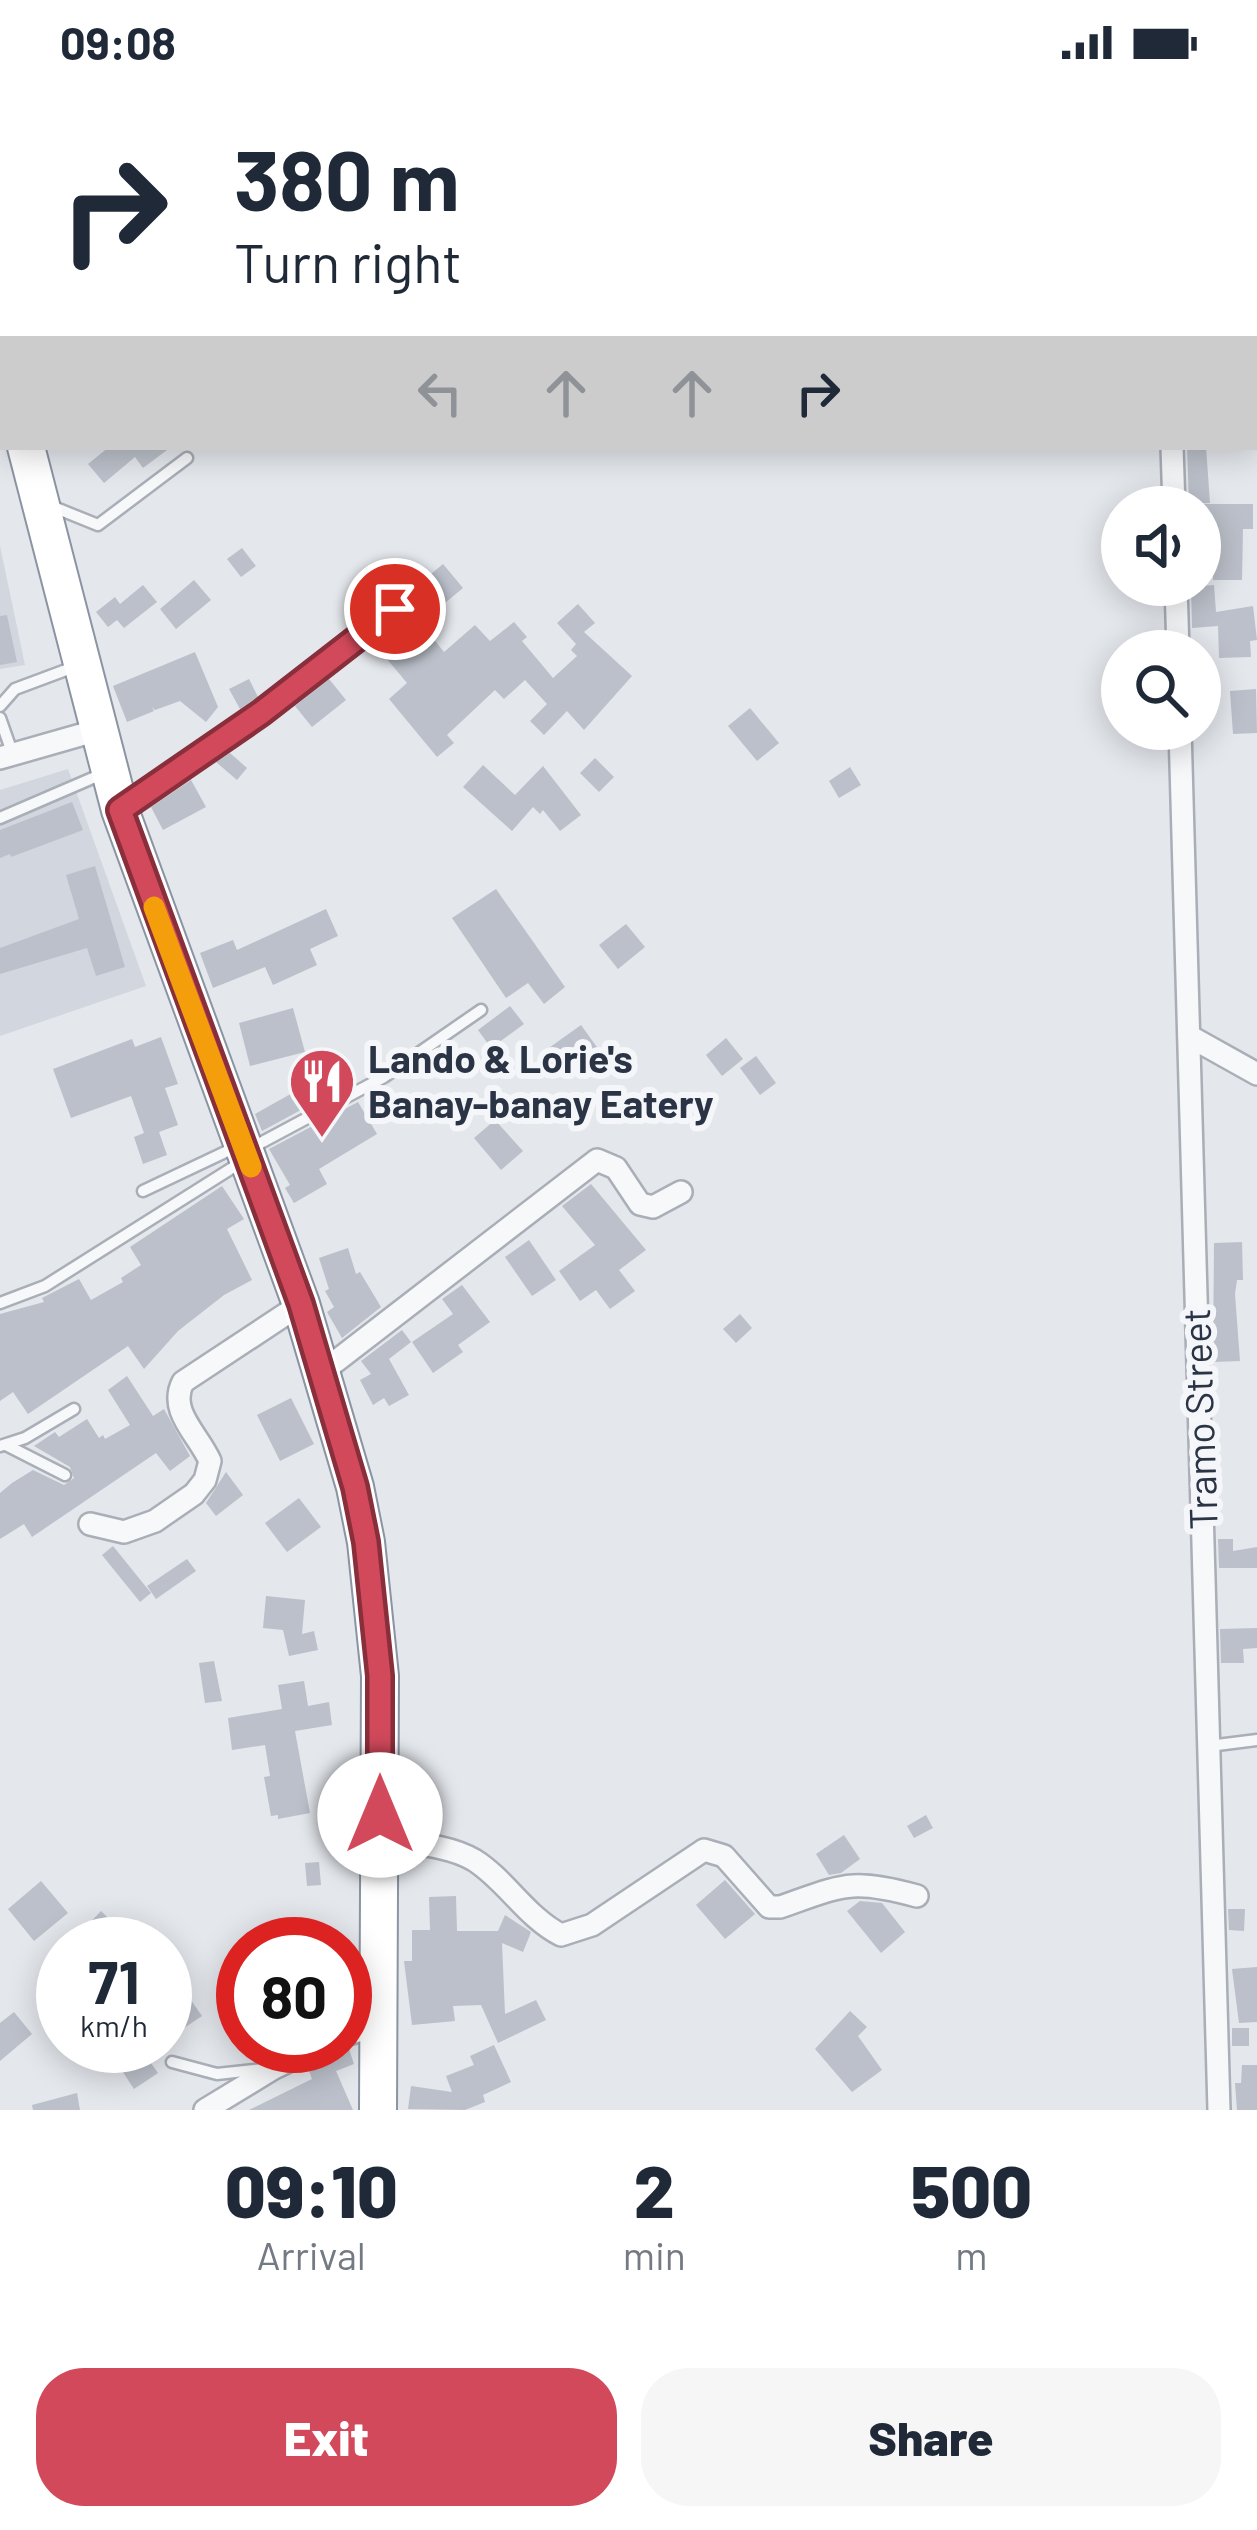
<!DOCTYPE html>
<html lang="en">
<head>
<meta charset="utf-8">
<style>
	body { margin:0; font-family:Barlow,sans-serif; background:#f6f6f7; color:#1f2937; height:100vh; display:flex; flex-direction:column; font-size:45px; white-space:nowrap }
	* { box-sizing:border-box; margin:0 }
	p { font-size:39px; color:#747a83 }
	.icon { flex:none; width:66px; height:66px; fill:none; stroke:currentColor; stroke-width:2; stroke-linecap:round; stroke-linejoin:round }
	.map { position:relative; height:2026px; overflow:hidden }
	.sheet { display:flex; flex-direction:column; background:#fff; flex:1 }
	.sheet>* { flex:none }
	.banner { position:absolute; left:0px; top:0px; width:1257px; height:366px; box-shadow:0 6px 30px #0003; background:#fff; color:#1f2937; overflow:hidden }
	.controls { position:absolute; left:1101px; top:402px; display:grid; gap:24px }
	.controls a { display:grid; place-items:center; width:120px; height:120px; border-radius:50%; background:#fff; box-shadow:0 6px 30px #0003; font-size:60px }
	.speed { position:absolute; left:36px; top:1833px; display:flex; gap:24px; font-size:60px; font-weight:700; text-align:center }
	.speed>* { display:grid; place-content:center; width:156px; height:156px; border-radius:50%; background:#fff; box-shadow:0 6px 30px #0003; line-height:1 }
	.speed small { font-size:30px; font-weight:400 }
	.speed .limit { border:18px solid #d22; background:#fff; color:#111 }
	.pin { position:absolute; display:grid; place-items:center; width:102px; height:102px; color:#fff; margin:-51px; border:6px solid #fff; border-radius:50%; box-shadow:0 3px 12px #0007 }
	.me { position:absolute; width:132px; margin:-66px; rotate:0deg; stroke-linejoin:round; filter:drop-shadow(0 0 9px #0008) }
	.turn { display:flex; align-items:center; gap:42px; height:252px; padding:0 36px; font-size:54px }
	.turn .icon { width:156px; height:156px; stroke-width:2.5 }
	.turn b { display:block; font-size:84px; line-height:102px }
	.lanes { display:flex; align-items:center; height:114px; padding:0 36px; background:#0003; justify-content:center; gap:60px; direction:ltr }
	.lanes .off { opacity:.35 }
	.eta { display:flex; justify-content:space-evenly; align-items:center; height:204px; text-align:center }
	.eta b { font-size:72px; font-weight:800; line-height:84px }
	.button { display:flex; gap:24px; margin-top:auto; padding:24px 36px }
	.button a { flex:1; height:138px; border-radius:48px; background:#d1495b; color:#fff; font-size:48px; font-weight:800; line-height:138px; text-align:center }
	.button a+a { background:#f6f6f7; color:#1f2937 }
	.status { display:flex; justify-content:space-between; align-items:center; height:84px; padding:0 60px; background:#fff; direction:ltr }
	.status svg { height:33px; fill:currentColor }
	.map>svg:first-child { display:block }
</style>
</head>
<body>
<div class="status"><b>09:08</b><svg viewBox="0 0 49 12"><path d="M0 12V9h3v3zM5 12V6h3v6zM10 12V3h3v9zM15 12V0h3v12zM26 1h20v11H26zM47 4h2v5h-2z"/></svg></div>
<div class="map">
<svg width="1257" height="2026" viewBox="0 0 1257 2026">
	<rect width="100%" height="100%" fill="#e4e7ec"/>
	<!-- built -->
	<g fill="#d2d6de">
		<polygon points="0,462 25,581 0,585"/>
		<polygon points="68,685 146,902 0,952 0,706"/>
	</g>
	<!-- building -->
	<g fill="#bbc0ca">
		<polygon points="109,363 171,363 143,384 135,373 104,399 88,380"/>
		<polygon points="1187,363 1206,363 1210,419 1189,420"/>
		<polygon points="1200,420 1253,420 1253,445 1243,445 1242,496 1213,496 1213,459 1200,460"/>
		<polygon points="242,464 256,482 241,493 227,475"/>
		<polygon points="443,480 463,504 421,539 444,568 475,541 490,557 514,538 527,553 522,557 553,594 577,572 571,566 576,560 557,539 578,520 595,539 584,548 632,592 584,646 567,627 544,651 530,637 547,620 525,596 504,615 495,606 447,651 454,659 437,673 389,615 407,599 382,569 408,548 400,540 419,510 414,504"/>
		<polygon points="194,496 211,516 176,545 160,525"/>
		<polygon points="143,501 157,518 124,544 117,536 108,543 96,528 115,513 120,520"/>
		<polygon points="1214,501 1216,528 1253,522 1257,556 1250,557 1251,573 1219,574 1218,542 1192,544 1191,503"/>
		<polygon points="7,531 17,578 0,581 0,532"/>
		<polygon points="195,568 218,623 206,638 180,617 155,626 152,623 154,627 127,638 113,602"/>
		<polygon points="249,595 258,613 240,625 229,605"/>
		<polygon points="329,595 346,616 312,643 295,622"/>
		<polygon points="1256,605 1257,649 1233,650 1230,607"/>
		<polygon points="750,624 779,659 757,677 728,642"/>
		<polygon points="230,669 247,684 237,696 216,678"/>
		<polygon points="595,674 614,693 599,708 580,689"/>
		<polygon points="483,681 515,711 543,682 581,731 560,747 543,726 540,730 533,723 512,747 463,703"/>
		<polygon points="850,683 861,701 839,714 829,697"/>
		<polygon points="191,696 206,723 163,746 151,723"/>
		<polygon points="72,718 83,746 11,773 10,770 0,774 0,746"/>
		<polygon points="95,782 125,883 96,892 87,864 0,890 0,864 79,835 66,791"/>
		<polygon points="496,805 565,903 544,920 528,899 506,914 452,834"/>
		<polygon points="326,825 338,852 310,865 317,881 273,901 265,883 213,904 200,869 233,856 237,866"/>
		<polygon points="626,840 645,863 618,885 599,861"/>
		<polygon points="510,922 524,940 491,964 478,946"/>
		<polygon points="293,924 305,968 250,982 239,939"/>
		<polygon points="581,941 599,966 563,991 546,966"/>
		<polygon points="161,953 178,1000 165,1004 178,1041 159,1048 167,1071 143,1080 134,1053 144,1049 131,1012 71,1034 53,985 132,955 135,963"/>
		<polygon points="726,954 743,975 722,992 706,971"/>
		<polygon points="756,972 776,999 760,1011 740,984"/>
		<polygon points="303,1003 312,1020 262,1047 255,1030"/>
		<polygon points="358,1018 377,1050 319,1085 327,1100 294,1119 285,1104 290,1101 269,1065"/>
		<polygon points="495,1036 523,1067 501,1086 474,1054"/>
		<polygon points="591,1100 646,1166 619,1186 635,1207 610,1225 596,1206 580,1217 559,1187 595,1161 562,1122"/>
		<polygon points="222,1102 244,1135 227,1145 252,1196 224,1211 178,1247 144,1285 128,1262 28,1330 13,1308 0,1317 0,1230 44,1218 42,1214 79,1195 91,1216 123,1198 121,1194 141,1181 130,1163"/>
		<polygon points="529,1156 556,1196 532,1212 505,1173"/>
		<polygon points="1242,1158 1243,1196 1237,1196 1235,1210 1240,1277 1213,1278 1214,1159"/>
		<polygon points="348,1164 356,1190 360,1188 381,1223 342,1254 327,1228 334,1223 325,1207 329,1205 319,1174"/>
		<polygon points="462,1201 490,1238 458,1261 463,1268 433,1289 412,1258 453,1230 442,1215"/>
		<polygon points="740,1230 752,1244 736,1259 723,1245"/>
		<polygon points="402,1246 411,1258 389,1275 409,1311 389,1322 384,1314 373,1321 360,1296 371,1290 361,1277"/>
		<polygon points="127,1292 153,1332 164,1325 190,1372 170,1387 156,1369 32,1453 24,1440 0,1455 0,1409 12,1399 33,1386 64,1401 74,1394 70,1383 34,1362 55,1348 59,1353 87,1335 99,1354 103,1351 105,1355 130,1341 108,1306"/>
		<polygon points="291,1314 314,1360 280,1377 257,1331"/>
		<polygon points="226,1388 243,1411 216,1432 206,1419"/>
		<polygon points="299,1414 321,1443 287,1468 265,1439"/>
		<polygon points="1218,1455 1233,1455 1233,1467 1257,1463 1257,1484 1219,1484"/>
		<polygon points="113,1462 151,1509 140,1518 102,1471"/>
		<polygon points="187,1475 196,1487 156,1515 147,1502"/>
		<polygon points="266,1512 305,1516 302,1550 314,1547 318,1566 289,1572 283,1546 263,1544"/>
		<polygon points="1257,1544 1257,1564 1243,1565 1244,1579 1221,1579 1220,1545"/>
		<polygon points="214,1577 222,1617 205,1619 199,1579"/>
		<polygon points="304,1597 308,1622 329,1618 332,1641 295,1647 310,1729 278,1735 278,1731 271,1732 264,1693 270,1692 265,1661 232,1666 228,1634 282,1625 278,1601"/>
		<polygon points="926,1731 933,1744 914,1754 907,1742"/>
		<polygon points="844,1751 860,1775 841,1789 829,1791 816,1770"/>
		<polygon points="319,1778 321,1801 307,1802 305,1779"/>
		<polygon points="725,1796 755,1830 725,1855 696,1821"/>
		<polygon points="41,1797 68,1829 34,1857 8,1825"/>
		<polygon points="456,1812 457,1847 498,1847 505,1831 531,1848 523,1868 502,1859 505,1930 536,1916 546,1936 498,1959 481,1921 453,1922 455,1937 412,1941 404,1877 412,1877 412,1846 430,1846 429,1813"/>
		<polygon points="860,1817 882,1819 905,1848 881,1869 847,1827"/>
		<polygon points="1228,1825 1245,1825 1244,1847 1229,1846"/>
		<polygon points="101,1827 135,1860 91,1860 80,1849"/>
		<polygon points="1257,1883 1257,1938 1239,1939 1232,1885"/>
		<polygon points="179,1899 202,1932 181,1946 165,1922 165,1908"/>
		<polygon points="238,1920 243,1928 243,1961 223,1930"/>
		<polygon points="850,1927 867,1943 858,1952 882,1986 852,2008 815,1965"/>
		<polygon points="14,1928 32,1950 0,1977 0,1939"/>
		<rect x="1232" y="1944" width="17" height="18"/>
		<polygon points="494,1961 511,1998 483,2011 485,2018 465,2026 408,2025 411,2002 452,2008 446,1992 474,1981 470,1972"/>
		<polygon points="123,1962 139,1962 158,1989 134,2005 111,1970"/>
		<polygon points="334,1963 349,1965 354,1980 336,1987 353,2026 249,2026 312,1995 308,1984 327,1975"/>
		<polygon points="1242,1981 1257,1981 1257,2026 1237,2026 1235,1999 1241,1999"/>
		<polygon points="77,2009 80,2026 33,2026 32,2021"/>
	</g>
	<g fill="none" stroke-linecap="round" stroke-linejoin="round">
		<defs>
			<g id="lane">
				<polyline points="51,422 98,441 187,374"/>
				<polyline points="0,622 15,605 74,583"/>
				<polyline points="0,634 13,671"/>
				<polyline points="0,734 102,690"/>
				<polyline points="253,1063 384,993 481,926"/>
				<polyline points="143,1107 238,1062"/>
				<polyline points="0,1219 45,1202 240,1079"/>
				<polyline points="6,1361 65,1391"/>
				<polyline points="0,1362 25,1354 74,1325"/>
				<polyline points="1209,1662 1257,1656"/>
				<polyline points="172,1978 217,1990 263,1985"/>
			</g>
			<g id="street">
				<polyline points="690,0 693,3"/>
				<polyline points="839,0 841,3"/>
				<polyline points="1162,0 1162,3"/>
				<polyline points="946,3 950,0"/>
				<polyline points="1254,23 1257,19"/>
				<polyline points="1172,363 1174,423"/>
				<polyline points="1176,501 1178,567"/>
				<polyline points="1180,645 1219,2026"/>
				<polyline points="0,674 98,646"/>
				<polyline points="120,726 261,629 395,525"/>
				<polyline points="1189,952 1257,990"/>
				<polyline points="322,1288 597,1076 616,1084 640,1120 653,1123 681,1108"/>
				<path d="M90,1440L124,1448L155,1437L194,1410L205,1396L210,1377C198,1350 168,1327 183,1298L301,1220"/>
				<path d="M380,1755C410,1760 447,1760 474,1776C506,1796 526,1833 561,1851L592,1841L704,1766L724,1772L769,1823H780C844,1801 850,1794 917,1812"/>
				<polyline points="345,1951 378,1941"/>
				<polyline points="205,2026 274,1984 319,1962"/>
			</g>
			<g id="highway">
				<polyline points="0,249 3,262"/>
				<polyline points="26,363 120,726 301,1220 355,1403 366,1458 380,1592 378,2026"/>
			</g>
		</defs>
		<!-- lane casing -->
		<use href="#lane" stroke="#a9aeb7" stroke-width="15"/>
		<!-- street casing -->
		<use href="#street" stroke="#a9aeb7" stroke-width="26"/>
		<!-- highway casing -->
		<use href="#highway" stroke="#8b94a3" stroke-width="40"/>
		<!-- lane -->
		<use href="#lane" stroke="#f7f8fa" stroke-width="10"/>
		<!-- street -->
		<use href="#street" stroke="#f7f8fa" stroke-width="21"/>
		<!-- highway -->
		<use href="#highway" stroke="#fff" stroke-width="36"/>
	</g>
	<g fill="none" stroke-linecap="round" stroke-linejoin="round">
		<defs>
			<polyline id="route" points="380,1731 380,1592 366,1458 355,1403 301,1220 120,726 261,629 395,525"/>
		</defs>
		<!-- route casing -->
		<use href="#route" stroke="#882f3b" stroke-width="30"/>
		<!-- route -->
		<use href="#route" stroke="#d1495b" stroke-width="21"/>
		<!-- slow -->
		<polyline stroke="#f59e0b" stroke-width="21" points="154,823 251,1083"/>
	</g>
	<!-- icons -->
	<defs>
		<symbol id="restaurant-pin" viewBox="-11 -11 22 30"><path d="M0 17L-7.5 6A9.5 9.5 0 1 1 7.5 6Z" fill="#d1495b" stroke="#f4f6f9"/><path d="M-5-6h1v4h1v-4h1v4h1v-4h1v5L-1.5 .5V6h-2V.5L-5-1ZM5-6V6H3V1.5H1.5Q1.5-4 5-6Z" fill="#fff"/></symbol>
	</defs>
	<g fill-rule="evenodd">
		<use href="#restaurant-pin" x="284" y="959" width="76" height="104"/>
	</g>
	<g text-anchor="middle" stroke-width="12" stroke-linejoin="round" paint-order="stroke">
		<!-- poi labels -->
		<g font-size="39" font-weight="bold" fill="#2b3445" stroke="#f4f6f9" text-anchor="start">
			<text x="368" y="989">Lando &amp; Lorie's<tspan x="368" dy="45">Banay-banay Eatery</tspan></text>
		</g>
		<!-- street labels -->
		<g font-size="39" fill="#2b3445" stroke="#f4f6f9">
			<text transform="translate(1200 1335) rotate(-92)" y="14">Tramo Street</text>
		</g>
	</g>
</svg>
<div class="controls">
<a><svg class="icon" aria-label="sound" viewBox="0 0 24 24"><path d="M4 9h4l5-4v14l-5-4H4zM17 9q2 3 0 6"/></svg></a>
<a><svg class="icon" aria-label="search" viewBox="0 0 24 24"><circle cx="10" cy="10" r="6"/><path d="M15 15l6 6"/></svg></a>
</div>
<div class="speed"><div>71<small>km/h</small></div><div class="limit">80</div></div>
<div class="pin" style="left:395px;top:525px;background:#d93025"><svg class="icon" aria-label="arrive" viewBox="0 0 24 24"><path d="M6 21V4h12l-3 4 3 4H6"/></svg></div>
<svg class="me" style="left:380px;top:1731px" viewBox="-20 -20 40 40"><circle r="19" fill="#fff"/><path d="M0-13L10 11 0 6-10 11z" fill="#d1495b"/></svg>
<div class="banner">
<div class="turn"><svg class="icon" aria-label="right" viewBox="0 0 24 24"><path d="M7 20v-9h11M14 6l5 5-5 5"/></svg><div><b>380 m</b>Turn right</div></div>
<div class="lanes"><svg class="icon off" aria-label="left" viewBox="0 0 24 24"><path d="M17 20v-9H6M10 6l-5 5 5 5"/></svg><svg class="icon off" aria-label="ahead" viewBox="0 0 24 24"><path d="M12 20V5M6 11l6-6 6 6"/></svg><svg class="icon off" aria-label="ahead" viewBox="0 0 24 24"><path d="M12 20V5M6 11l6-6 6 6"/></svg><svg class="icon" aria-label="right" viewBox="0 0 24 24"><path d="M7 20v-9h11M14 6l5 5-5 5"/></svg></div>
</div>
</div>
<section class="sheet">
<div class="eta">
<div><b>09:10</b><p>Arrival</p></div>
<div><b>2</b><p>min</p></div>
<div><b>500</b><p>m</p></div>
</div>
<div class="button"><a>Exit</a><a>Share</a></div>
</section>
</body>
</html>
